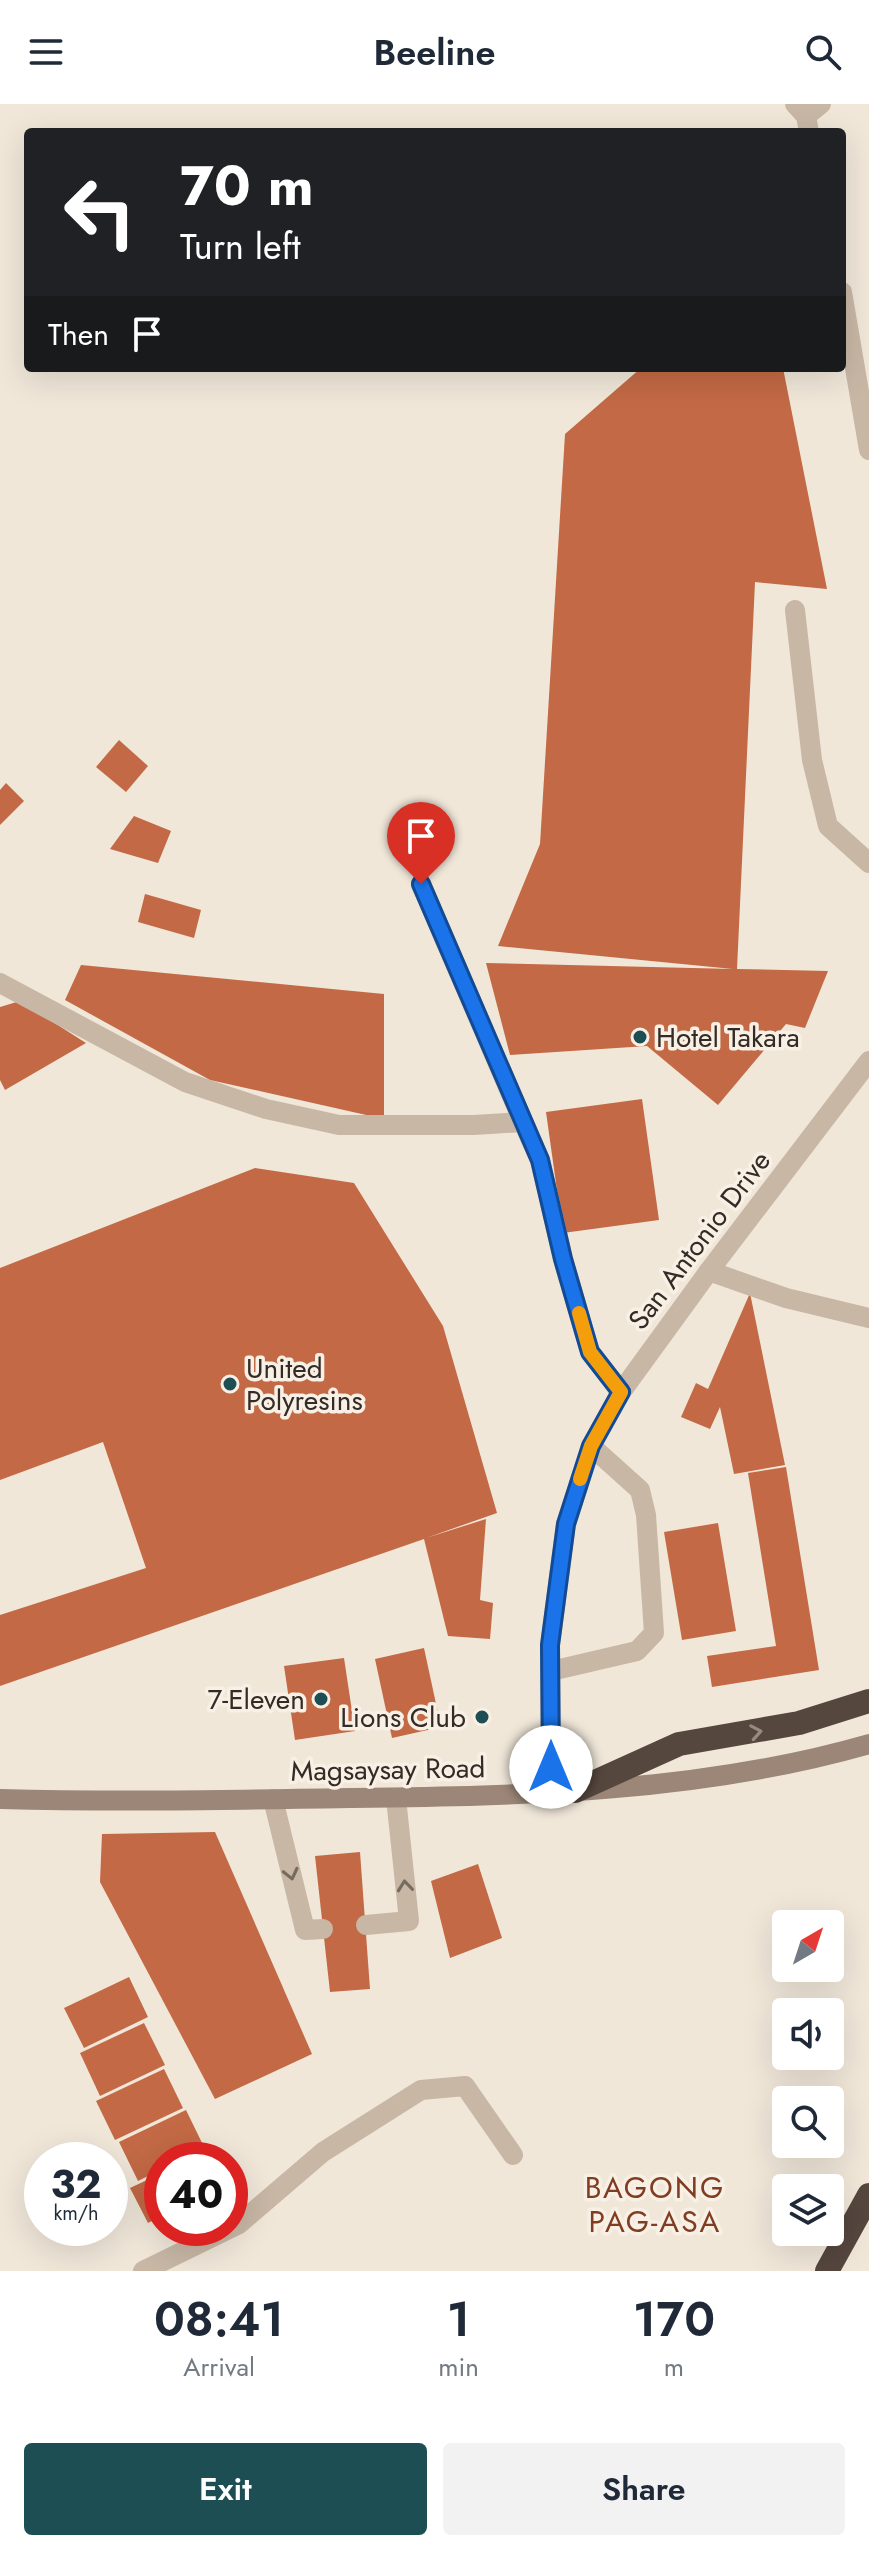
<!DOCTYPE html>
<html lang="en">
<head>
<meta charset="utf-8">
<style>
	body { margin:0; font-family:Jost,sans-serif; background:#f2f2f3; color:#1f2937; height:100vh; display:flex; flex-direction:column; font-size:30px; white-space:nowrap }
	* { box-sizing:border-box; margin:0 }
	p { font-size:26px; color:#747a83 }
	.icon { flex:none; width:44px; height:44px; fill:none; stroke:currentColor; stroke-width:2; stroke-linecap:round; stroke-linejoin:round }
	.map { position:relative; height:2167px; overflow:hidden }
	.side { display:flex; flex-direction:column; background:#fff; flex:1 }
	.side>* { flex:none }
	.hud { position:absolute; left:24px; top:24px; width:822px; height:244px; border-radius:8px; box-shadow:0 8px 32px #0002; background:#202124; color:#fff; overflow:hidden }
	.needle { width:52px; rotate:39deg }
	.fabs { position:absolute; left:772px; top:1806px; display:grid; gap:16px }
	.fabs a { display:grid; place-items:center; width:72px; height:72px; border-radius:8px; background:#fff; box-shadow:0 8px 32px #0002; font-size:40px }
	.speed { position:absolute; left:24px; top:2038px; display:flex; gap:16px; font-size:40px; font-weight:700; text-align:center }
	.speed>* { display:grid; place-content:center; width:104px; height:104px; border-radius:50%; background:#fff; box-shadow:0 8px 32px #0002; line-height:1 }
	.speed small { font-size:20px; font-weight:400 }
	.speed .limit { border:12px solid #d22; background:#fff; color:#111 }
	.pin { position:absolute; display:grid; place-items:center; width:68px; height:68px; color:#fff; margin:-82px -34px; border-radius:50% 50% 50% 0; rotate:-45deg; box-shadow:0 0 8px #0007 }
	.pin .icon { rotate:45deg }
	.me { position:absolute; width:88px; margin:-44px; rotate:0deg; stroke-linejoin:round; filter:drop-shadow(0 0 6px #0008) }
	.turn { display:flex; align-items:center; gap:28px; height:168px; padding:0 24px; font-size:36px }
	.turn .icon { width:104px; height:104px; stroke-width:2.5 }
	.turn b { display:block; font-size:56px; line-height:68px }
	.then { display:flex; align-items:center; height:76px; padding:0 24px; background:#0003; gap:16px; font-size:30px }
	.eta { display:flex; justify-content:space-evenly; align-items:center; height:136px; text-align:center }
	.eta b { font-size:48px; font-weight:600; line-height:56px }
	.action { display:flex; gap:16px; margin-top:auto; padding:16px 24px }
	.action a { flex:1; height:92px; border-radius:8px; background:#1d4e54; color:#fff; font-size:32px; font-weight:600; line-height:92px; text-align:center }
	.action a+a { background:#f2f2f3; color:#1f2937 }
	header { display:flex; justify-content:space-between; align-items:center; height:104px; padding:0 24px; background:#fff; font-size:36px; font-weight:600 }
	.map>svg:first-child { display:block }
</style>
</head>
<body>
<header><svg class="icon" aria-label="menu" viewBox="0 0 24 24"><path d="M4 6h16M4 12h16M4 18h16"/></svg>Beeline<svg class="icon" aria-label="search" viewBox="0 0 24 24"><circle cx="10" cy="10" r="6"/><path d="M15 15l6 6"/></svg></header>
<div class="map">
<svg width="869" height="2167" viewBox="0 0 869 2167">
	<rect width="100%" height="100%" fill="#f0e7d9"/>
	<!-- building -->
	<g fill="#c36945">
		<polygon points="641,264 783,264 827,485 755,478 737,865 828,867 805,924 786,920 718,1001 647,942 510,951 486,859 733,865 498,842 540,740 565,330"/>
		<polygon points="119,636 148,662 126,688 96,663"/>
		<polygon points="6,679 24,697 0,721 0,686"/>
		<polygon points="134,712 171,727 158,759 110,745"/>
		<polygon points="145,790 201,806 194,834 138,818"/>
		<polygon points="81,861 384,890 384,1015 210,976 65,896"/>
		<polygon points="20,897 86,939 5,986 0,976 0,903"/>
		<polygon points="642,995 659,1116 563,1129 546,1008"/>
		<polygon points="255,1064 354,1079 443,1222 497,1409 426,1434 486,1415 480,1496 493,1499 490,1535 448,1532 424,1435 0,1582 0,1511 146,1464 103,1338 0,1376 0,1164"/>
		<polygon points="750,1189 785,1361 734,1370 720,1303 710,1325 681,1313 696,1279 708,1285"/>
		<polygon points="786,1363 819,1566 712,1583 707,1552 776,1542 748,1369"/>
		<polygon points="718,1419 736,1527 682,1536 664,1428"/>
		<polygon points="424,1544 441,1623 392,1634 375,1555"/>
		<polygon points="344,1554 355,1627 295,1636 284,1562"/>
		<polygon points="215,1728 312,1950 215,1995 100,1778 102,1730"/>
		<polygon points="360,1748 370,1885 330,1888 315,1752"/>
		<polygon points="478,1760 502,1834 450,1854 431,1777"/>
		<polygon points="129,1873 148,1913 84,1944 64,1904"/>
		<polygon points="144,1919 165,1961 100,1992 80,1949"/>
		<polygon points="164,1965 183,2004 115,2036 96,1997"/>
		<polygon points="186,2006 205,2045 181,2056 162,2056 162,2065 138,2077 119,2038"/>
		<polygon points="162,2069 162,2112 148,2119 130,2084"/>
	</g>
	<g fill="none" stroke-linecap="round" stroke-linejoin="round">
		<!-- service -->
		<g stroke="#c8b7a5" stroke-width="20">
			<polyline points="806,12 821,0"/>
			<polyline points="795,506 812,656 828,722 869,759"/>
			<polyline points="421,780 523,1018"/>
			<polyline points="709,1167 786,1194 869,1214"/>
			<polyline points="551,1567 637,1547 654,1529 646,1411 640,1386 591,1342"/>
			<polyline points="273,1695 305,1826 323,1825"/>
			<polyline points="366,1821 409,1817 396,1694"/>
			<polyline points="143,2167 239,2120 323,2048 421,1986 465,1982 513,2051"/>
		</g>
		<!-- minor -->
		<g stroke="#c8b7a5" stroke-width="20">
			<polyline points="795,0 806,12 809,28"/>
			<polyline points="842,188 869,346"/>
			<polyline points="0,879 185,978 266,1005 339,1021 474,1021 523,1018 540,1056 563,1155 590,1248 621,1288"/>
		</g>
		<!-- tertiary -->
		<polyline stroke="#c8b7a5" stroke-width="20" points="551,1689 550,1541 566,1420 591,1342 621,1288 709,1167 869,957"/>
		<!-- secondary -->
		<path stroke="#9b8677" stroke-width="20" d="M0,1695C117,1698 234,1696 352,1694C525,1692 702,1688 869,1640"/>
		<!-- motorway -->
		<g stroke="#55463e" stroke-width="24">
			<polyline points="575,1687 679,1640 799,1619 869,1597"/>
			<polyline points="827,2167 869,2091"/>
		</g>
	</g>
	<!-- one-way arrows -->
	<defs><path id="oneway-chevron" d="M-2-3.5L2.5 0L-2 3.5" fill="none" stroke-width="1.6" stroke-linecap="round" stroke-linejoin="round" transform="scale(2)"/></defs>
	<use stroke="#968a81" href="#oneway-chevron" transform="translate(756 1628) rotate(-10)"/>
	<g stroke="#776a5f">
		<use href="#oneway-chevron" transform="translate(291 1770) rotate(77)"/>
		<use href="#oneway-chevron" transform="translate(405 1782) rotate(-96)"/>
	</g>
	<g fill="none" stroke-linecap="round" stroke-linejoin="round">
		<defs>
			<polyline id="route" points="421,780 540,1056 563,1155 590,1248 621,1288 591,1342 566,1420 550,1541 551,1663"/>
		</defs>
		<!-- route casing -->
		<use href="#route" stroke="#114b97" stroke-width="20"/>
		<!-- route -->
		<use href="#route" stroke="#1a73e8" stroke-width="14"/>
		<!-- slow -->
		<polyline stroke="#f59e0b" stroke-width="14" points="579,1209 590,1248 621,1288 591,1342 580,1375"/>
	</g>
	<!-- markers -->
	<g fill="#1d4e54" stroke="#f8f0e5" stroke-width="3">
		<circle cx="640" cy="933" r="8"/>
		<circle cx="230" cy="1280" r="8"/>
		<circle cx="321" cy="1595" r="8"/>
		<circle cx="482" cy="1613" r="8"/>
	</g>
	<g text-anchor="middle" stroke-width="7" stroke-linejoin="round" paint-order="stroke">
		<!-- poi labels -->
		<g font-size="28" fill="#342b26" stroke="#f8f0e5" text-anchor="start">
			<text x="656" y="943">Hotel Takara</text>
			<text x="246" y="1274">United<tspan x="246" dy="32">Polyresins</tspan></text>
			<text x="305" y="1605" text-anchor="end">7-Eleven</text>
			<text x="466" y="1623" text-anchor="end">Lions Club</text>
		</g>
		<!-- street labels -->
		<g font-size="28" fill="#342b26" stroke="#f8f0e5">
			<text transform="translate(699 1136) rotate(-53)" y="10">San Antonio Drive</text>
			<text transform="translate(388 1665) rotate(-1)" y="10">Magsaysay Road</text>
		</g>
		<!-- neighbourhood labels -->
		<g font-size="30" letter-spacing="2" fill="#813d22" stroke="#f8f0e5">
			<text x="655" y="2094">BAGONG<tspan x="655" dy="34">PAG-ASA</tspan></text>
		</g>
	</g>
</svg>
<div class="fabs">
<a><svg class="needle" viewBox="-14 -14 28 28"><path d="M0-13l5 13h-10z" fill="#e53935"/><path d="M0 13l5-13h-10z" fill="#747a83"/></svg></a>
<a><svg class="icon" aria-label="sound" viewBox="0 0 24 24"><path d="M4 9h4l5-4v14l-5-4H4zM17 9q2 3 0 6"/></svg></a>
<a><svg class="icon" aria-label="search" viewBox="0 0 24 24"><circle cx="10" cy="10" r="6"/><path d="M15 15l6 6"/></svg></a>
<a><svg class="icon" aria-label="layers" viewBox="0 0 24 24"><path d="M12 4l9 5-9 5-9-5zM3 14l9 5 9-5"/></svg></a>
</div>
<div class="speed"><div>32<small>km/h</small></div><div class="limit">40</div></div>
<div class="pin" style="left:421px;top:780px;background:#d93025"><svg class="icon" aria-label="arrive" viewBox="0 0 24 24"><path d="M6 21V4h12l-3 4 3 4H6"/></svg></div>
<svg class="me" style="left:551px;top:1663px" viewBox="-20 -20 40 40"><circle r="19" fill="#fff"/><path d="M0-13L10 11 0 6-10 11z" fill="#1a73e8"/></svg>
<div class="hud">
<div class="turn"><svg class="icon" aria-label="left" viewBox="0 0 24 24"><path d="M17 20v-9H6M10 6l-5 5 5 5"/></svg><div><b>70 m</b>Turn left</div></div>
<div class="then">Then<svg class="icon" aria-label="arrive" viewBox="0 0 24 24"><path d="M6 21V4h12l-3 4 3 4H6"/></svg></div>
</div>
</div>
<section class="side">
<div class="eta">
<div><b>08:41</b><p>Arrival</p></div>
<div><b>1</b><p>min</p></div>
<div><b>170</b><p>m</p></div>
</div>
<div class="action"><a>Exit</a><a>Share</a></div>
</section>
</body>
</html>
